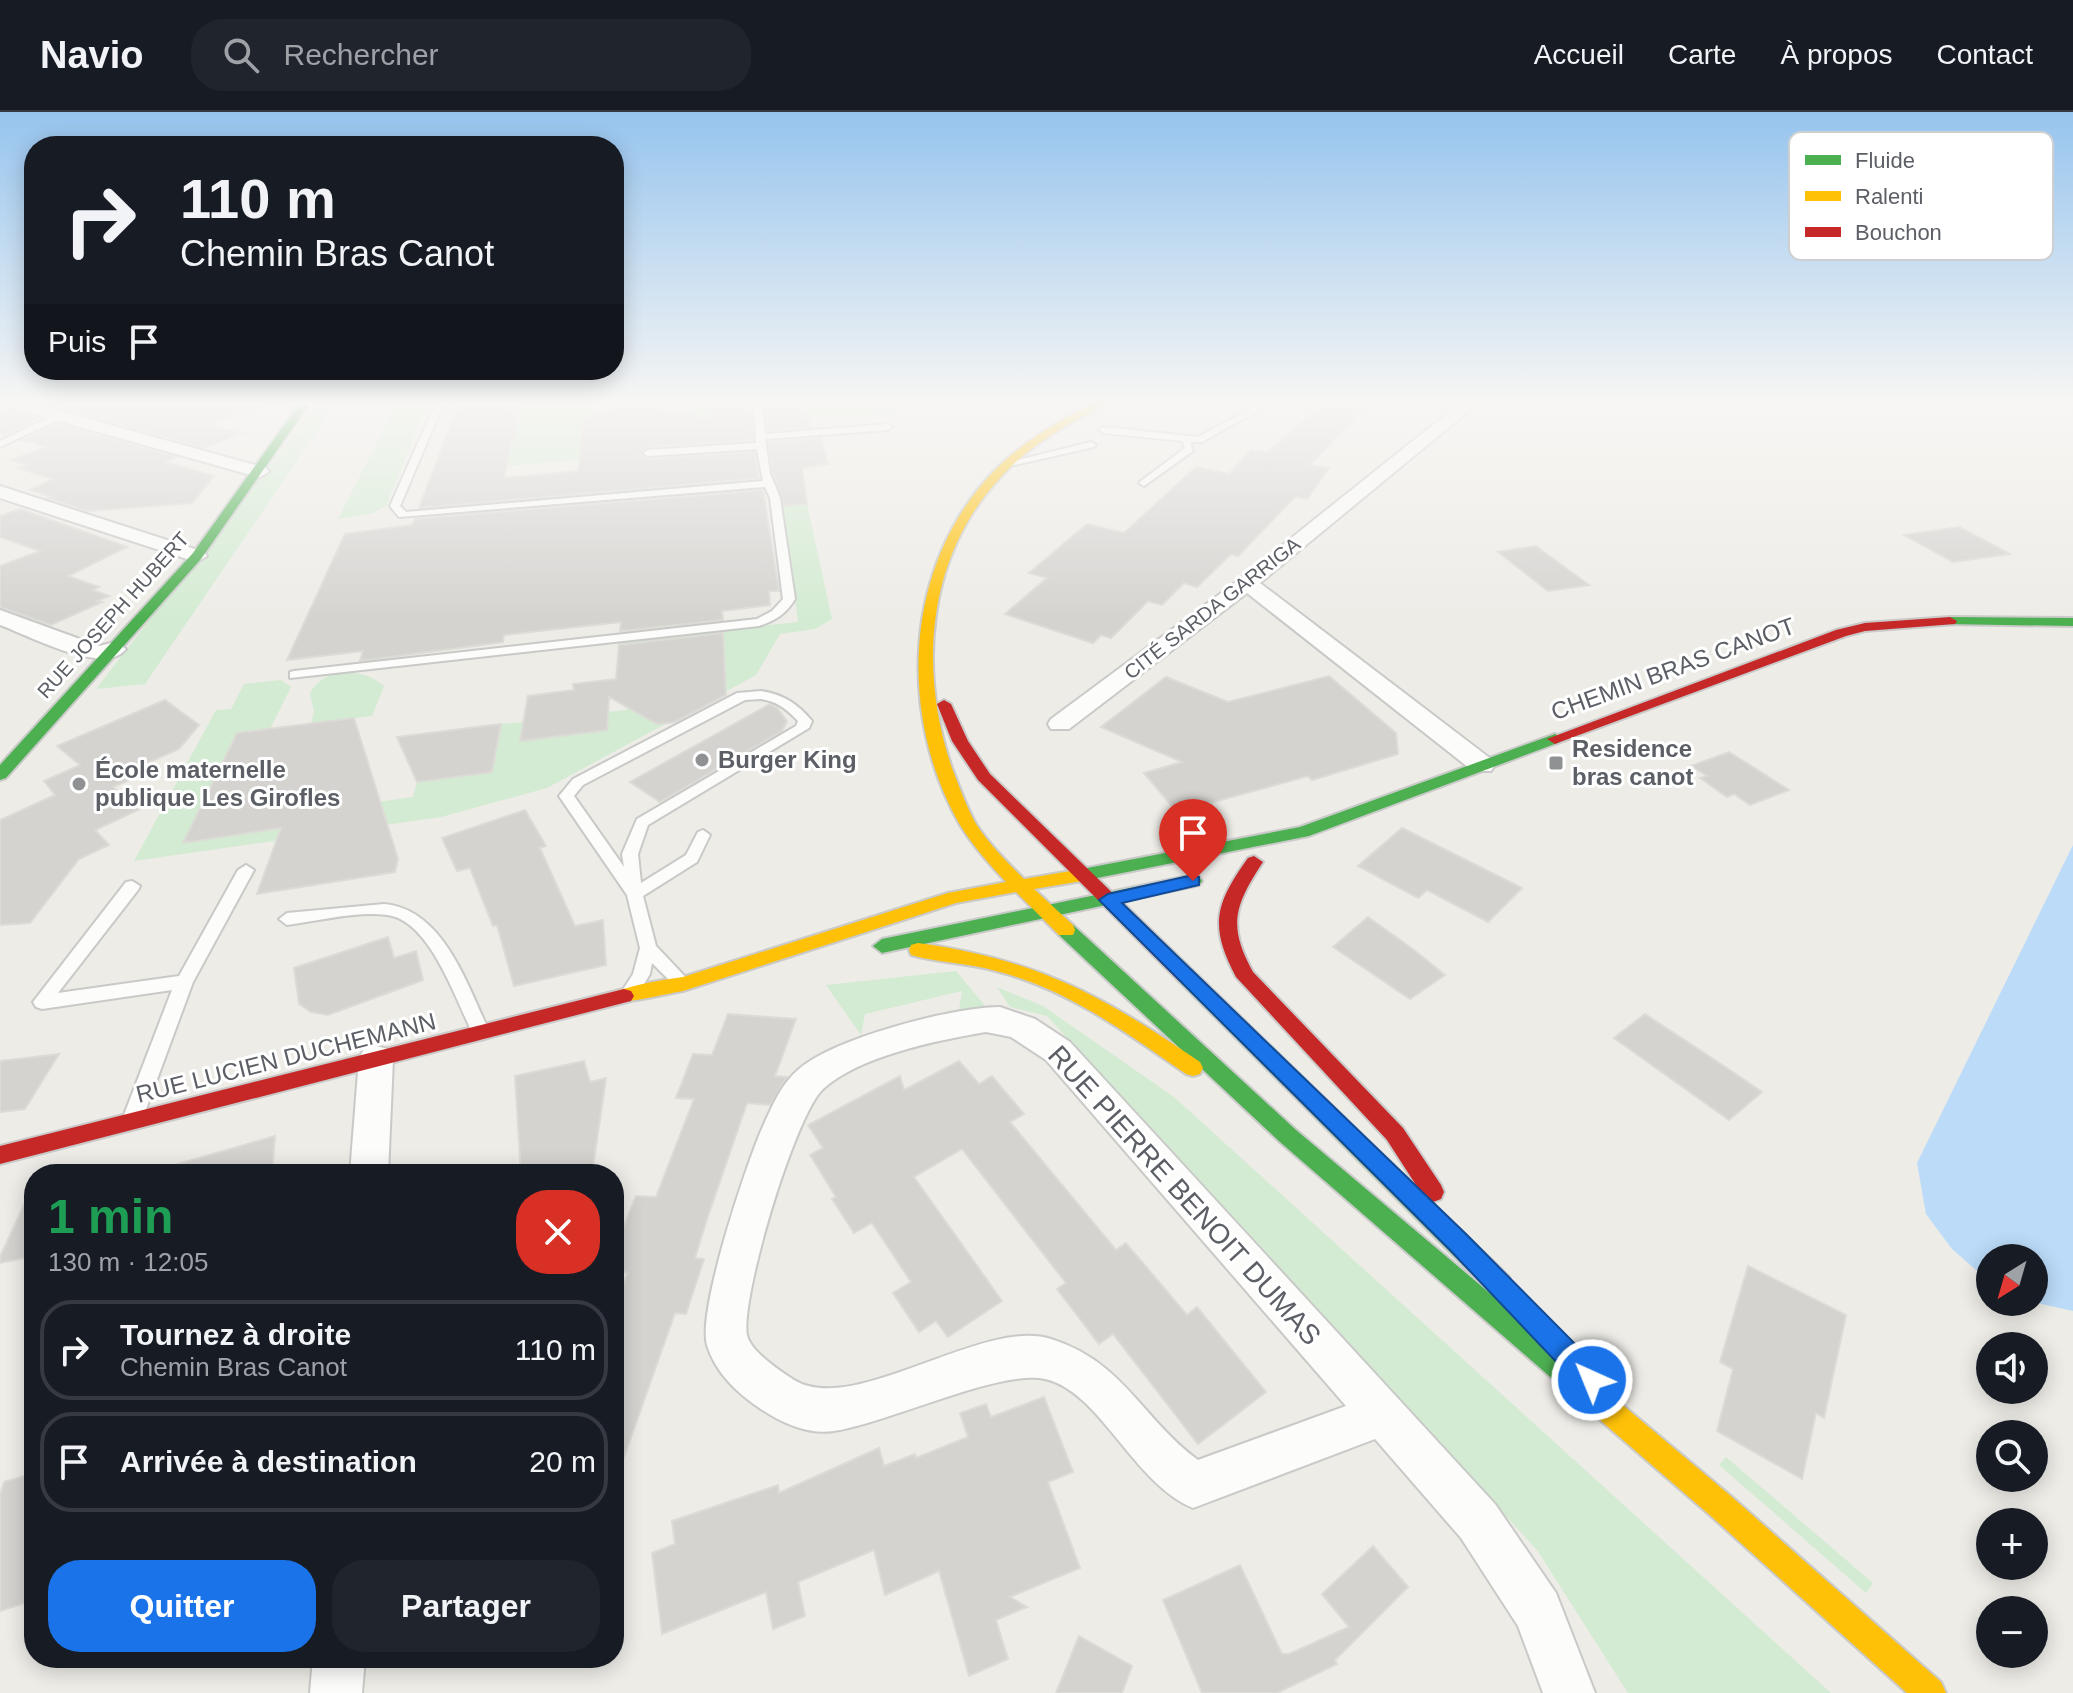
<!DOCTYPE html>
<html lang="fr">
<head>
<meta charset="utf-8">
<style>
	body { margin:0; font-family:Arial,sans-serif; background:#20242c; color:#f1f3f6; height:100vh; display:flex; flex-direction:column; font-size:30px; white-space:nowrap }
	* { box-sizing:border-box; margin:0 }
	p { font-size:26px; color:#9ea1a6 }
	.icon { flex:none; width:44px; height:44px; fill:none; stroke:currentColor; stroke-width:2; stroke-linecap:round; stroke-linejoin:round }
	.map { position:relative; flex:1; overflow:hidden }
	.sheet { position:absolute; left:24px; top:1052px; width:600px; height:504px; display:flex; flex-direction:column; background:#171b24; border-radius:32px; box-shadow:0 4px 20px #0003 }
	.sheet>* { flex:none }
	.top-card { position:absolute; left:24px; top:24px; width:600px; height:244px; border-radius:32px; box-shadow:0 4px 20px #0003; background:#171b24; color:#f1f3f6; overflow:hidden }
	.needle { width:52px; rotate:217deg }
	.tools { position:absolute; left:1976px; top:1132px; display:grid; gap:16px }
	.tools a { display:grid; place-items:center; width:72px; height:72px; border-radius:50%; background:#171b24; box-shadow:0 4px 20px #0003; font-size:40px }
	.pin { position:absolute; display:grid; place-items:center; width:68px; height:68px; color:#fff; margin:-82px -34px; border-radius:50% 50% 50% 0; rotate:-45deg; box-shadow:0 0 8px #0007 }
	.pin .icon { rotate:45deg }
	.me { position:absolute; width:88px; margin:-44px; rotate:316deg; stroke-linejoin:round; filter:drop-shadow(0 0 6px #0008) }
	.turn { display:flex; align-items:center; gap:28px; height:168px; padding:0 24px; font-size:36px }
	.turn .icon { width:104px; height:104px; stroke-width:2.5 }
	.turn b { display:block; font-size:56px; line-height:68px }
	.then { display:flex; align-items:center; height:76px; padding:0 24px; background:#0003; gap:16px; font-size:30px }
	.round { display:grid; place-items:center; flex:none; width:84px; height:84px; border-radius:32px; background:#20242c }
	.overview { display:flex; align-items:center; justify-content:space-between; height:136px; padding:0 24px }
	h1 { font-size:48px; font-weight:600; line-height:60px; color:#1e9e55 }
	.button { display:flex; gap:16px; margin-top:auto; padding:16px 24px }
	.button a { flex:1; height:92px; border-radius:32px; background:#1a73e8; color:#fff; font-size:32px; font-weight:600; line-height:92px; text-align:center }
	.button a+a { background:#20242c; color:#f1f3f6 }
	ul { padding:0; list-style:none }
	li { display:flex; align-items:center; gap:24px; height:100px; margin:0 16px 12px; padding:0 8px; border:4px solid #363941; border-radius:32px }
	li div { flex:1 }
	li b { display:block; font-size:30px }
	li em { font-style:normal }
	header { display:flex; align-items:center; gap:48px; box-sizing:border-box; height:112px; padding:0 40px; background:#171b24; border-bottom:2px solid #363941 }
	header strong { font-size:38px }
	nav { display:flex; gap:44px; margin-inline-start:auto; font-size:28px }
	.search { width:560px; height:72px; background:#20242c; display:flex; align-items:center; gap:20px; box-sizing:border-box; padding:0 28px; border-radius:32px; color:#9ea1a6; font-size:30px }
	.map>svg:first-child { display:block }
</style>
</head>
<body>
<header>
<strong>Navio</strong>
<div class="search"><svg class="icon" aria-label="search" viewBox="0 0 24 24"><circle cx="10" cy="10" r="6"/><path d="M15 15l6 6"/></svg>Rechercher</div>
<nav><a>Accueil</a><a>Carte</a><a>À propos</a><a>Contact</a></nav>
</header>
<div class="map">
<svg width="2073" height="1581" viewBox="0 0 2073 1581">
	<rect width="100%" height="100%" fill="#edece7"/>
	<!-- green -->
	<g fill="#d3ebd2">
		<polygon points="399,288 429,288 386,394 373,401 338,407"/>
		<polygon points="521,288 628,288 586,305 630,318 676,298 639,288 710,288 712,320 582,331 579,348 506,354"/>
		<polygon points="796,288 860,288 863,297 888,295 886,288 909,288 895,296 903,301 808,305"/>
		<polygon points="320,298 329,302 145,572 96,577 309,302"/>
		<polygon points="747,365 731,371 497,392 488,389"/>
		<path d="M807,392L832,507L815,517L780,522L756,563L547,676L441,705L134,749L216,598L231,597L244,572L281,568L291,575L270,617L237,621L184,731L269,718L311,611L314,600L310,581C325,554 362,555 384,574L372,604L341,608V695L413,685L417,670L492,660L501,612L524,610L521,629L607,618L608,600L627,598L628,594L726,569L724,532L618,543L621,529L798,510L783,394Z"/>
		<polygon points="956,859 985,894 958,904 962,879 865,902 861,923 826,873"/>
		<polygon points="997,875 1043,894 1174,985 1831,1581 1628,1581 1537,1438 1047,904 1010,895"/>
		<polygon points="1726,1345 1873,1471 1866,1481 1719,1353"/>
	</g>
	<!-- water -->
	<polygon fill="#bbdbf8" points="2073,733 2073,1199 2032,1190 2034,1146 1990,1146 1990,1170 1952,1137 1926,1102 1917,1051"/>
	<!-- building -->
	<g fill="#d4d3d0" stroke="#dcdbd6" stroke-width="2">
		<polygon points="29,288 266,288 267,293 206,313 243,321 203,336"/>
		<polygon points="460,288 521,288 504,366 578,359 584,306 628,288 711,307 710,288 751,288 753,328 648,335 640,342 648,347 755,340 759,366 419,396"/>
		<polygon points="765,288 804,288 810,315 768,319"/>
		<polygon points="1328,288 1372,288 1310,353 1329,356 1307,387 1295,385 1238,444 1231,442 1197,475 1184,471 1162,493 1148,489 1111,526 1101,523 1093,531 1005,502 1047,466 1029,461 1087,412 1124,421 1196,355 1229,362 1251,338 1267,340"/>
		<polygon points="0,295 40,307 5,323 0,322"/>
		<polygon points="58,311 177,345 165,350 214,364 192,391 88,399 48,386 52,385 30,378 53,367 18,356 28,353 11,348 47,335 22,328"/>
		<polygon points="821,326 828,352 802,356 807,392 784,394 773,360 768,330"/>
		<polygon points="763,378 779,479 769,479 770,493 722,499 723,508 620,519 621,510 504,523 503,530 360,549 363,539 287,548 345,422 412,413 415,407"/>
		<polygon points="20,397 127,435 68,464 99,475 93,478 109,484 97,489 102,490 51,513 0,495 0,454 40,439 0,425 0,404"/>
		<polygon points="1959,415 2010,442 1953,450 1904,423"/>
		<polygon points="1536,434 1589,473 1548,479 1498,440"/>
		<polygon points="723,521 726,583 675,610 657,612 609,585 607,618 520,629 528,584 574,578 573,572 616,567 619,533"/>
		<polygon points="1329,564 1396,621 1398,642 1312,668 1308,664 1177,700 1144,661 1182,650 1101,615 1166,565 1228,590"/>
		<polygon points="165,588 199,613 179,637 136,656 141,663 113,675 140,697 95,718 109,733 79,747 30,811 0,813 0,708 55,683 44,669 80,653 57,634"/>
		<polygon points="770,592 777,596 787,609 782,619 660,690 630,670"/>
		<polygon points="354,606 398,747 395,760 257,782 281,716 183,731 237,621"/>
		<polygon points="501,612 492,660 417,670 397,625"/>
		<polygon points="1729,640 1789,678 1750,693 1734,682 1727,685 1700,666 1707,664 1691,654"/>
		<polygon points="525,698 546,734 540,736 575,814 603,808 606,853 514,874 497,813 493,814 470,756 457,759 442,726"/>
		<polygon points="1402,716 1522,776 1488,810 1427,778 1418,786 1358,754"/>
		<polygon points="1368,805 1414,838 1445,863 1410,887 1333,835"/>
		<polygon points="388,825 394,846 416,839 423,868 328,903 311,900 299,892 294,856"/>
		<polygon points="728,902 796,907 775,964 787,965 770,993 747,991 707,1107 695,1146 704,1147 686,1202 675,1201 618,1362 614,1361 614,1199 628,1161 614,1156 614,1139 636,1084 656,1085 694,987 676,986 693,942 712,943"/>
		<polygon points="1645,902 1730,958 1762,980 1729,1008 1614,926"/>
		<polygon points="59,942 25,997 0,1000 0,949"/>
		<polygon points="584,949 590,970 606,966 592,1062 521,1062 515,964"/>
		<polygon points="959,949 979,972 992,964 1024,1002 1010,1010 1116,1138 1126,1131 1187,1203 1197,1195 1266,1280 1198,1332 1113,1222 1099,1232 1057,1177 1066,1171 962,1037 914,1065 1002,1189 948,1225 936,1209 919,1220 893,1181 911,1170 872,1111 854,1121 832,1087 836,1085 810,1043 823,1036 808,1013 900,964 904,978"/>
		<polygon points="275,1024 272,1062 172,1062 171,1054"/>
		<polygon points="34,1071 34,1144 0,1151 0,1145"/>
		<polygon points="1748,1154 1846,1203 1824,1306 1816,1301 1802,1367 1717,1319 1733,1257 1720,1250"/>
		<polygon points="1044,1285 1073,1360 1048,1370 1080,1456 1010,1485 1027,1495 996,1508 1008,1547 969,1564 939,1459 885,1483 874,1438 798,1470 805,1504 773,1517 766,1480 662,1522 652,1441 675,1432 672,1409 778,1373 779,1381 879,1336 884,1354 915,1342 916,1346 968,1325 960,1301 986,1292 991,1305"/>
		<polygon points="34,1361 34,1488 0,1499 0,1384 4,1370"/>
		<polygon points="1373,1434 1408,1475 1335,1548 1337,1552 1277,1581 1202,1581 1163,1488 1240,1453 1282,1542 1289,1542 1349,1515 1322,1482"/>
		<polygon points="1079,1524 1132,1554 1122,1581 1056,1581"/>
	</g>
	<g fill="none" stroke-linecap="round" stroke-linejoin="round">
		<defs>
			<g id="lane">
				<path d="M437,288H445L400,394L406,400L763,369L757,337L648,344L643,341L648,338L756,331L754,288H762L765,322L888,312L892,315L888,318L765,327L770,361L780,386L795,487C786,502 775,509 759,514L290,566V560L294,559L757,507L772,499L783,487L770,386L765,375L399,405L390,394Z"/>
				<polygon points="1267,288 1277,288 1202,330 1190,330 1193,339 1144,374 1139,371 1141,369 1185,336 1182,329 1103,321 1099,318 1103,315 1198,325"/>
				<polygon points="59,301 63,304 62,306 0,335 0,329"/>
				<polygon points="1091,330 1096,333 1094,335 1015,353 1010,350"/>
				<path d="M761,579C783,582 798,592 812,609L809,616L648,713L638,742L641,771L686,743L698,720L703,718L710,723L697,750L643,784L656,834L692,872L689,876H677L652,851L650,862L637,884H625L622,879L633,862L640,836L627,783L559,684L573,667L737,581ZM761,587C777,589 788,598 798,609L796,614L637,707L622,742L624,755L574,684L583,673L745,588Z"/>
				<polygon points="246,753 254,758 193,870 142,1008 139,1014 132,1016 125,1014 122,1008 172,878 42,897 36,895 33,890 126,770 132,769 140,774 138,778 58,881 179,864 238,758"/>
				<path d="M384,792C444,797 468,875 490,921L487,926L481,928L475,926C457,892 431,808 387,803C355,799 319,809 287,813L279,807L287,801Z"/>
			</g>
			<g id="street">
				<polygon points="0,288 19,288 266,356 269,360 260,365 254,364 0,292"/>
				<polygon points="1464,288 1482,288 1260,471 1491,647 1495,653 1491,659 1473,659 1247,481 1069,617 1051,617 1048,612 1051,607 1240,467"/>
				<polygon points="0,374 204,440 207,444 197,450 190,448 0,386"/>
				<path d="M0,498L99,534L115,530L126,537C105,565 28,523 0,513Z"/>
				<path d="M1000,895L1035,907L1070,930L1495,1392L1556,1481L1595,1581H1543L1518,1514L1461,1426L1375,1327L1193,1396C1133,1371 1100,1279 1045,1267C1000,1257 888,1311 834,1319C809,1323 782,1311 761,1297C738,1282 715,1260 707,1233C697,1199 747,1049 764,1012C773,992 782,971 799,957C835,926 953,895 1000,895ZM986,920L1011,925L1046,948L1346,1294L1198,1348C1142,1307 1124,1250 1051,1227C983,1205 854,1305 794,1268C780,1259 750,1239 747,1223C740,1187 795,1003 823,977C859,944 938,928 986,920Z"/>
				<polygon points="376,934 388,937 393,947 388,1062 350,1062 359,947 364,937"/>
				<polygon points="313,1546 365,1546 362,1581 310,1581"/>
			</g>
			<g id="fast">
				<polygon points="302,288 312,288 201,447 6,666 0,668 0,653 193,441"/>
				<polygon points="1950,505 2073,506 2073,514 1945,512 1943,509"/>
				<polygon points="1555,622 1563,627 1560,630 1309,724 1082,769 1073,763 1082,757 1300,715"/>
				<polygon points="1193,763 1199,765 1202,769 1199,773 882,841 873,834 882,827"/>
				<polygon points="1066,812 1073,813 1296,1018 1581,1258 1585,1267 1581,1276 1572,1280 1563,1276 1280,1030 1059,823 1057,818 1059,813"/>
				<polygon points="1186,857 1193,859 1509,1165 1512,1173 1509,1181 1500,1184 1491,1181 1179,869 1176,864 1179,859"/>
			</g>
			<g id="slow">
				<path d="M1098,288H1110C1099,297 1085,303 1073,310C1047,325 1021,342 1001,365C927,443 918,557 952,656C959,674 966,694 976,712C989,732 1007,750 1024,767L1082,757L1091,763L1082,769L1034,777L1073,813L1075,818L1073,823H1059L1016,780L956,791L683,879C670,881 625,892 617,889L614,884L617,879C639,872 660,868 683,865L948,781L1006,770C989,752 973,734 960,713C897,603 904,453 993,360C1023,329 1061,308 1098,288Z"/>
				<path d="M918,831C1039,848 1101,883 1200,950L1203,956L1200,962L1193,964L1186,962C1127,921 1067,877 996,859C969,851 939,851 911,843L909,838L911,833Z"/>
				<polygon points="1572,1254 1581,1258 1732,1385 1941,1570 1946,1581 1907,1581 1712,1405 1563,1276 1559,1267 1563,1258"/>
			</g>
			<g id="jam">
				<polygon points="1950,505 1957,509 1955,512 1865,519 1846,524 1560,630 1555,632 1547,627 1836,518 1865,511"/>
				<polygon points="944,588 951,592 968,629 990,662 1193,859 1196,864 1193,869 1179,869 978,668 952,629 937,592"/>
				<path d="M1254,744L1263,750C1235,793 1227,813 1253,860L1403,1016L1441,1073L1444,1080L1441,1087L1433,1090L1425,1087L1387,1028L1236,865C1209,814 1215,792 1248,746Z"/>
				<polygon points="624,877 631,879 634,884 631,889 0,1052 0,1034"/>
			</g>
		</defs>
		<!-- lane casing -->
		<use href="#lane" stroke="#c9c9c8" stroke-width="4"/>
		<!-- street casing -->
		<use href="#street" stroke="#c9c9c8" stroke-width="4"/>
		<!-- fast casing -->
		<use href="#fast" stroke="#c9cac9" stroke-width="4"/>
		<!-- slow casing -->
		<use href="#slow" stroke="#c9cac9" stroke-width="4"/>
		<!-- jam casing -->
		<use href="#jam" stroke="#c9cac9" stroke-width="4"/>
		<!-- lane -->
		<use href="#lane" fill="#fcfcfb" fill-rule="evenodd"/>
		<!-- street -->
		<use href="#street" fill="#fcfcfb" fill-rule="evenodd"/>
		<!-- fast -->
		<use href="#fast" fill="#4caf50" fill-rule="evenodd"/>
		<!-- slow -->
		<use href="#slow" fill="#ffc107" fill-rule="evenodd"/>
		<!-- jam -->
		<use href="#jam" fill="#c62828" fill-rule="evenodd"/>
	</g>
	<!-- sky -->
	<linearGradient id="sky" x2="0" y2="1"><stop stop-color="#96c4ee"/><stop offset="0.57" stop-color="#f7f6f4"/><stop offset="1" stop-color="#f7f6f4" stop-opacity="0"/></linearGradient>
	<rect width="2073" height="509" fill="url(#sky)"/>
	<!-- route -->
	<polygon fill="#1a73e8" stroke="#114b97" stroke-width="2" points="1193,763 1199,765 1199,773 1122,791 1467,1123 1601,1258 1605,1268 1601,1277 1592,1281 1582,1277 1450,1138 1099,788 1108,782"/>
	<!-- markers -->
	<g fill="#8f9193" stroke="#fff" stroke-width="3">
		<circle cx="702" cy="648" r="8"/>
		<rect x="1548" y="643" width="16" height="16" rx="4"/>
		<circle cx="79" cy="672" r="8"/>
	</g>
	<g text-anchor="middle" stroke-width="6" stroke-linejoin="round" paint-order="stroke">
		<!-- far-street labels -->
		<g font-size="20" fill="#5c6066" stroke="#fff">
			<text transform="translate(1212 496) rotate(-38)" y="7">CITÉ SARDA GARRIGA</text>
			<text transform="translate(113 503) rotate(-48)" y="7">RUE JOSEPH HUBERT</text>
		</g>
		<!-- street labels -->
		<g font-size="24" fill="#5c6066" stroke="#fff">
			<text transform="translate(1673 557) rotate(-20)" y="8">CHEMIN BRAS CANOT</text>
			<text transform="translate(286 946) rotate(-14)" y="8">RUE LUCIEN DUCHEMANN</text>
		</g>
		<!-- poi labels -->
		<g font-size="24" font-weight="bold" fill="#5c6066" stroke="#fff" text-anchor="start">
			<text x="1572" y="645">Residence<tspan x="1572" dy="28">bras canot</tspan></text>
			<text x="718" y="656">Burger King</text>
			<text x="95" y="666">École maternelle<tspan x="95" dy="28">publique Les Girofles</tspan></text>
		</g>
		<!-- near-street labels -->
		<g font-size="28" fill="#5c6066" stroke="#fff">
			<text transform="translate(1185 1083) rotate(48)" y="10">RUE PIERRE BENOIT DUMAS</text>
		</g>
	</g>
	<!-- legend -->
	<rect x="1789" y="20" width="264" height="128" rx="12" fill="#fff" stroke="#cecfd1" stroke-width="2"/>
	<rect x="1805" y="43" width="36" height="10" fill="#4caf50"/>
	<rect x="1805" y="79" width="36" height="10" fill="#ffc107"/>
	<rect x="1805" y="115" width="36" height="10" fill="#c62828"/>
	<g font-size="22" fill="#5c6066">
		<text x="1855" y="56">Fluide</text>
		<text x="1855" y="92">Ralenti</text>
		<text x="1855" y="128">Bouchon</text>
	</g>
</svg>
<div class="tools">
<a><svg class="needle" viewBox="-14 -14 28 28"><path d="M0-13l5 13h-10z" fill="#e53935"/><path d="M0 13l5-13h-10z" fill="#9ea1a6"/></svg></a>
<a><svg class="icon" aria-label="sound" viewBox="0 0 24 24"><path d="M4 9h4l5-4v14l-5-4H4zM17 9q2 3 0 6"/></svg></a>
<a><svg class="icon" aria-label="search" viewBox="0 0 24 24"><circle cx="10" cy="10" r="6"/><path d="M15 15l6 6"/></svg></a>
<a>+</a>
<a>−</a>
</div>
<div class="pin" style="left:1193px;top:769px;background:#d93025"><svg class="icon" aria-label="arrive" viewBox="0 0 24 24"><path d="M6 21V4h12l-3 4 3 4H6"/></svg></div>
<svg class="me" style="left:1592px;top:1268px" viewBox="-20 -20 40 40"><circle r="17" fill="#1a73e8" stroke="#fff" stroke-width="3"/><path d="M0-11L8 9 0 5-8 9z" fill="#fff"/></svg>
<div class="top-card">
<div class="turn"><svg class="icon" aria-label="right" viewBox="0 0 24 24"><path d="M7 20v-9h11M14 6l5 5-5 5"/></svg><div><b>110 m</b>Chemin Bras Canot</div></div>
<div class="then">Puis<svg class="icon" aria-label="arrive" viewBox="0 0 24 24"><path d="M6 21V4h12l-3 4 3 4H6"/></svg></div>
</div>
<section class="sheet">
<div class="overview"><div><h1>1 min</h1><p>130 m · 12:05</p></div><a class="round" style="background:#d93025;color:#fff"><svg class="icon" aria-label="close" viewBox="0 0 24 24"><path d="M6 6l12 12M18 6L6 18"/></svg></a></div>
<ul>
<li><svg class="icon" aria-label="right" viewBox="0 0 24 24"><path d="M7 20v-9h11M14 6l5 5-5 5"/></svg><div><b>Tournez à droite</b><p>Chemin Bras Canot</p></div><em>110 m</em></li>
<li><svg class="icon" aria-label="arrive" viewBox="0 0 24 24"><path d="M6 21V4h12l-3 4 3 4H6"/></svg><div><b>Arrivée à destination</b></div><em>20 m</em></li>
</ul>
<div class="button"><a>Quitter</a><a>Partager</a></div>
</section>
</div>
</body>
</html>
